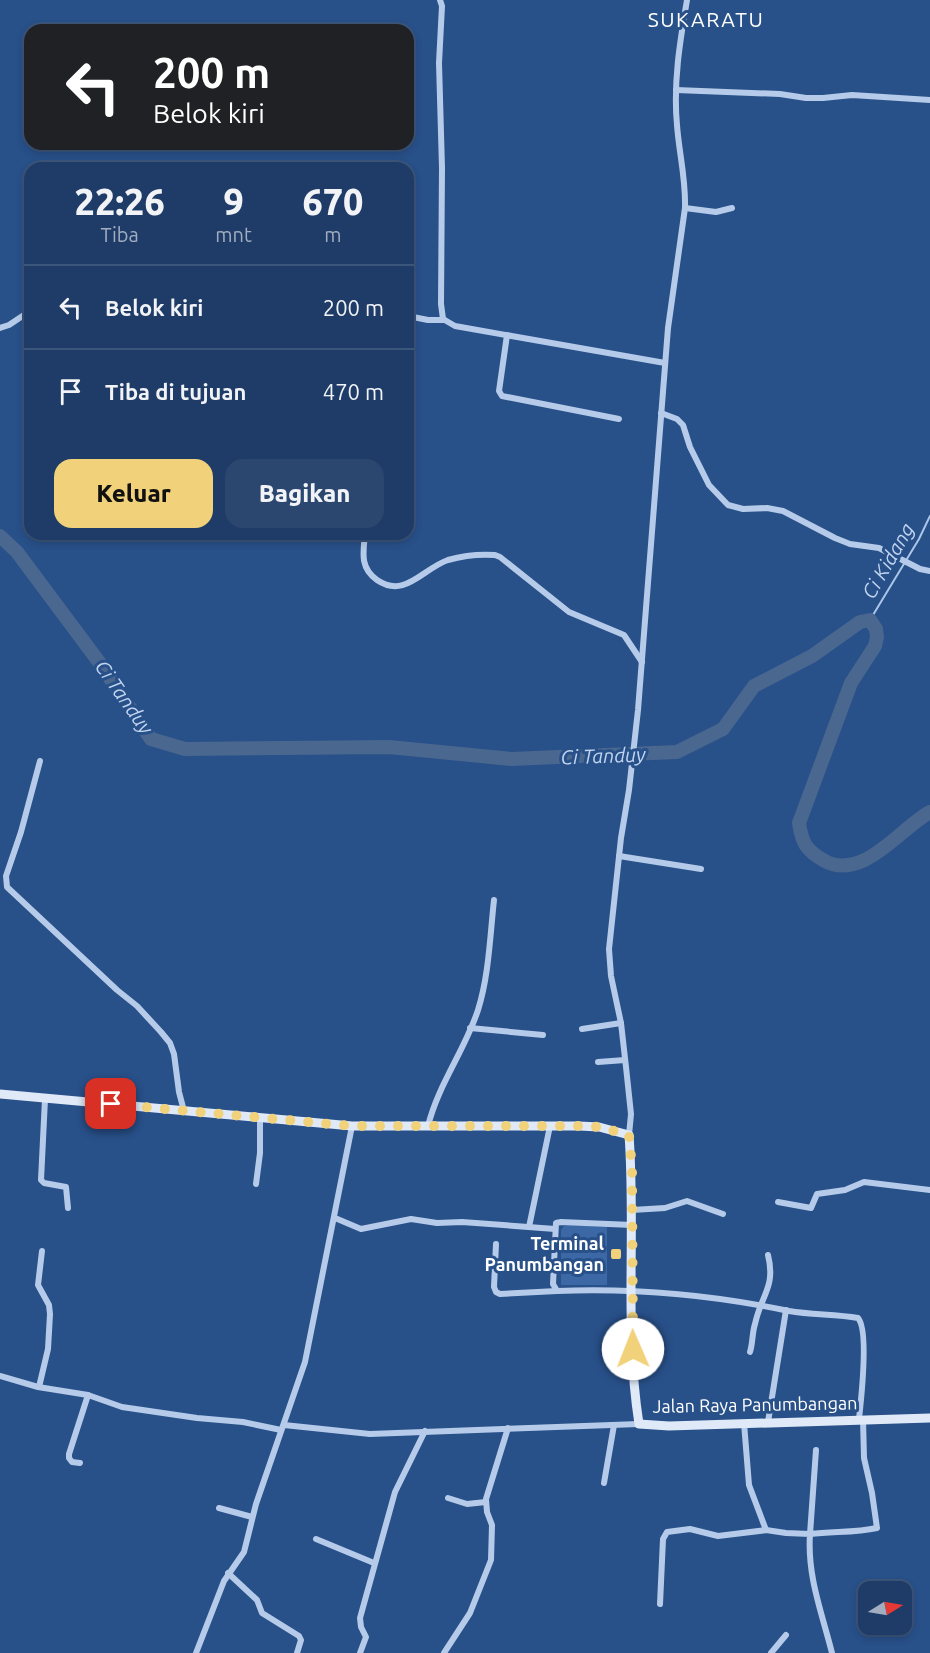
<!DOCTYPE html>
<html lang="id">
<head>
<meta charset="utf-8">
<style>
	body { margin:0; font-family:Ubuntu,sans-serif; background:#2b4770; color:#f1f3f6; height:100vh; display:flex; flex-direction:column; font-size:22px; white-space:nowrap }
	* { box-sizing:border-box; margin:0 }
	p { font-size:20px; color:#a1adc0 }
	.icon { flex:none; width:33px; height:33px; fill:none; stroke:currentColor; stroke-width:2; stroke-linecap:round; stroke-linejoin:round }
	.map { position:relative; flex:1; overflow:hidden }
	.details { position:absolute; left:24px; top:162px; width:390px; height:378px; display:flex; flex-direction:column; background:#1e3c67; border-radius:18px; box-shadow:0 3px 9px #0003,0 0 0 2px #3c567b }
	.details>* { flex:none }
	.hud { position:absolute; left:24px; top:24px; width:390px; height:126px; border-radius:18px; box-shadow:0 3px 9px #0003,0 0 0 2px #3c567b; background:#202124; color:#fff; overflow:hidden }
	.needle { width:39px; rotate:79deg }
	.buttons { position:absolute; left:858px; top:1581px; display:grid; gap:12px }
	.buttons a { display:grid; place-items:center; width:54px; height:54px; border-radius:12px; background:#1e3c67; box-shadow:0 3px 9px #0003,0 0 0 2px #3c567b; font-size:30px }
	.pin { position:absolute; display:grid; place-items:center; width:51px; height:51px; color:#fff; margin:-26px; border-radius:12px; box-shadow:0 3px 9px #0006 }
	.me { position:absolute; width:66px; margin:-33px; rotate:359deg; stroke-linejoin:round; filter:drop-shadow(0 0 4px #0008) }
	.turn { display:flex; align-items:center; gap:21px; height:126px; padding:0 30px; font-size:27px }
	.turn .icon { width:78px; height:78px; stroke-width:2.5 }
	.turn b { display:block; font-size:42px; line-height:51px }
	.eta { display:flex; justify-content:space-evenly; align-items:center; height:102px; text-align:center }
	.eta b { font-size:36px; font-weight:800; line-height:42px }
	.cta { display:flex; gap:12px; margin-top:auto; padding:12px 30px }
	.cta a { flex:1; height:69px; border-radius:18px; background:#f1d27b; color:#111; font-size:24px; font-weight:800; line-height:69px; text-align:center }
	.cta a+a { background:#2b4770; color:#f1f3f6 }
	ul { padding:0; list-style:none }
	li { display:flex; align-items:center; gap:18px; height:84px; padding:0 30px; border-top:2px solid #3c567b }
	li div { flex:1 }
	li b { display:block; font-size:22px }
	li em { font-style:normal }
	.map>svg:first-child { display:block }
</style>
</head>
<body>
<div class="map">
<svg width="930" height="1653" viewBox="0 0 930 1653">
	<rect width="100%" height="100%" fill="#285089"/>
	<!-- green -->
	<polygon fill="#3c69a6" points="568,1225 607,1227 607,1285 561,1285 561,1230 564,1226"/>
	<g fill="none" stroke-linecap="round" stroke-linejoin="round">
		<!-- stream -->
		<polyline stroke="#aac6e9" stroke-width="2" points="870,620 919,539 930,516"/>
		<!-- river -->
		<path stroke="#4a6790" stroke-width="14" d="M0,536L17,552L99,662L151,739L185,749L389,747L511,759L677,752L723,729L754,686L812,656L860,622L870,620L876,629L877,637L875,646L851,683L799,823C802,843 806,850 823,860C862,883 899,829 930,812"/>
		<!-- street -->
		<g stroke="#b5cbe9" stroke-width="6">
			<polyline points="440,0 442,6 439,63 442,168 441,304 443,319 455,326 665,363"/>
			<polyline points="676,90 780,94 806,98 823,98 852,95 930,100"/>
			<polyline points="685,208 716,212 732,208"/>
			<polyline points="408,316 428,320 444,320"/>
			<polyline points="0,328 9,325 30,311"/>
			<polyline points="507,335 499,391 502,396 619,419"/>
			<polyline points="661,413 677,419 683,425 690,447 709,485 728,505 743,509 767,508 783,511 835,538 850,544 879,548 920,569 930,571"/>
			<path d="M365,534C363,553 360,568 377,580C405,599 422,569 448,560C462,556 481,554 495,555L500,557L569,612L624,635L642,662"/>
			<polyline points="40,761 21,832 6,876 7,887 117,990 137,1006 161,1032 170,1043 174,1054 179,1092 184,1111"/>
			<polyline points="619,856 701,869"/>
			<polyline points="470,1028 543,1035"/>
			<polyline points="582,1029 621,1023"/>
			<polyline points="598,1062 625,1060"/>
			<polyline points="45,1099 41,1180 44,1183 66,1187 68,1208"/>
			<path d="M428,1126C438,1085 465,1050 478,1010C489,975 490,936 494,900"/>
			<path d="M629,1135L631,1114L626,1067L621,1023L611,976L609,949L621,838L629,790L638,710L668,328L685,208C686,179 679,153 677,125C673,83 680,41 687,0"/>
			<polyline points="256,1184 260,1153 260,1118"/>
			<polyline points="778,1202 811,1208 817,1194 845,1190 864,1182 930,1190"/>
			<polyline points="632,1210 665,1208 687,1201 723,1214"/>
			<polyline points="335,1218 361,1229 411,1219 437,1223 462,1222 555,1229"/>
			<path d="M632,1225L561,1222L556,1223L553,1284L557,1291C634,1288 713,1295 789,1311C812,1315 835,1314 858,1318C869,1330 861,1401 859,1419"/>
			<polyline points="529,1227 550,1126"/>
			<polyline points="496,1244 494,1287 496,1292 500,1294 557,1291"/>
			<path d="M750,1352C753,1342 752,1333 755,1324C761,1295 776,1287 768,1255"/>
			<polyline points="0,1376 38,1387 88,1395 122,1407 197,1418 243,1422 281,1430"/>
			<polyline points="39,1387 48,1349 50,1314 49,1305 38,1285 42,1251"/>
			<polyline points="768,1422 786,1310"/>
			<path d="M744,1423L749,1485L766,1530L786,1533L810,1534C807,1576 822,1613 832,1653"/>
			<polyline points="284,1425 370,1434 639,1424"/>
			<path d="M816,1450L810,1534C833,1531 855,1533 877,1528L872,1493L864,1458L863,1419"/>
			<polyline points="80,1463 72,1462 69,1458 69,1454 88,1395"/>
			<polyline points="604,1483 614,1425"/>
			<polyline points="448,1498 467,1504 486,1502"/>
			<polyline points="219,1508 252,1517"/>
			<polyline points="316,1539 374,1563"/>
			<polyline points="228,1573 257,1600 262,1613 299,1636 301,1640 297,1653"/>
			<polyline points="660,1604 663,1539 667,1532 690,1529 718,1536 767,1530"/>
			<polyline points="196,1653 224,1581 244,1552 256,1504 305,1362 352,1126"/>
			<polyline points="360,1653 366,1637 361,1627 360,1618 395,1492 425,1431"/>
			<polyline points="444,1653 470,1613 491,1560 492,1525 487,1512 486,1499 508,1428"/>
			<polyline points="771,1653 786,1635"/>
		</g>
		<!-- secondary -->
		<path stroke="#dfe9f8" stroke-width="9" d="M0,1094L352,1126H579L599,1127L629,1135C636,1231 624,1329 639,1424L669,1426L930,1418"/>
	</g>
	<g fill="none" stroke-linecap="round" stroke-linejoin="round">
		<!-- route -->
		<polyline stroke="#f1d27b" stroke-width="10" stroke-dasharray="0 18" points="111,1104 352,1126 579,1126 599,1127 629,1135 632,1168 633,1349"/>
	</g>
	<!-- markers -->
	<rect fill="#f1d27b" stroke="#285089" stroke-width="2" x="610" y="1248" width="12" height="12" rx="3"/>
	<g text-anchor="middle" stroke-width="6" stroke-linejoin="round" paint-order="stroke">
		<!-- poi labels -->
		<g font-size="18" font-weight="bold" fill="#fff" stroke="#285089" text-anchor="end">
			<text x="604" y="1250">Terminal<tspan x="604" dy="21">Panumbangan</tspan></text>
		</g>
		<!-- street labels -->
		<g font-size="18" fill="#fff" stroke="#285089">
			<text transform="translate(755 1405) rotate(-1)" y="6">Jalan Raya Panumbangan</text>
		</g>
		<!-- water labels -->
		<g font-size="20" font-style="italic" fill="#c1d5f0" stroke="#285089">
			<text transform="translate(888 561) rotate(-60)" y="7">Ci Kidang</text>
			<text transform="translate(124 697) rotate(55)" y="7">Ci Tanduy</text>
			<text transform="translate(603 756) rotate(-2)" y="7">Ci Tanduy</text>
		</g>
		<!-- quarter labels -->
		<g font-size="21" letter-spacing="1.5" fill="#fff" stroke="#285089">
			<text x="706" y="27">SUKARATU</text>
		</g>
	</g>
</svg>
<div class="buttons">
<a><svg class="needle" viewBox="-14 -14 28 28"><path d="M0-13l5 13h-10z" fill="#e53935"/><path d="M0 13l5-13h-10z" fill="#a1adc0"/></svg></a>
</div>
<div class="pin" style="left:111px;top:1104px;background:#d93025"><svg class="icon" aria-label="arrive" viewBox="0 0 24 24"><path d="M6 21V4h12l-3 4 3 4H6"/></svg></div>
<svg class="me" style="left:633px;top:1349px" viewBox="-20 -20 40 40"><circle r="19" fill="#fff"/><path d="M0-13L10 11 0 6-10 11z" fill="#f1d27b"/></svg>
<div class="hud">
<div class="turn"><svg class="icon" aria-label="left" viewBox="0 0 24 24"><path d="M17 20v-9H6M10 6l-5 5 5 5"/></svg><div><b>200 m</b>Belok kiri</div></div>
</div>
<section class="details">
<div class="eta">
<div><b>22:26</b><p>Tiba</p></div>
<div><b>9</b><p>mnt</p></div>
<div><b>670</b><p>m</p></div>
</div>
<ul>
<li><svg class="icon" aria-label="left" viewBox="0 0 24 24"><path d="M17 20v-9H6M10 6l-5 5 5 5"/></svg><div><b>Belok kiri</b></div><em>200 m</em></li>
<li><svg class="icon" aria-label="arrive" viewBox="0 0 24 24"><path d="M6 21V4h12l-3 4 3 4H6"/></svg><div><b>Tiba di tujuan</b></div><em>470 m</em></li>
</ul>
<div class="cta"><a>Keluar</a><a>Bagikan</a></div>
</section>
</div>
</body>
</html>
